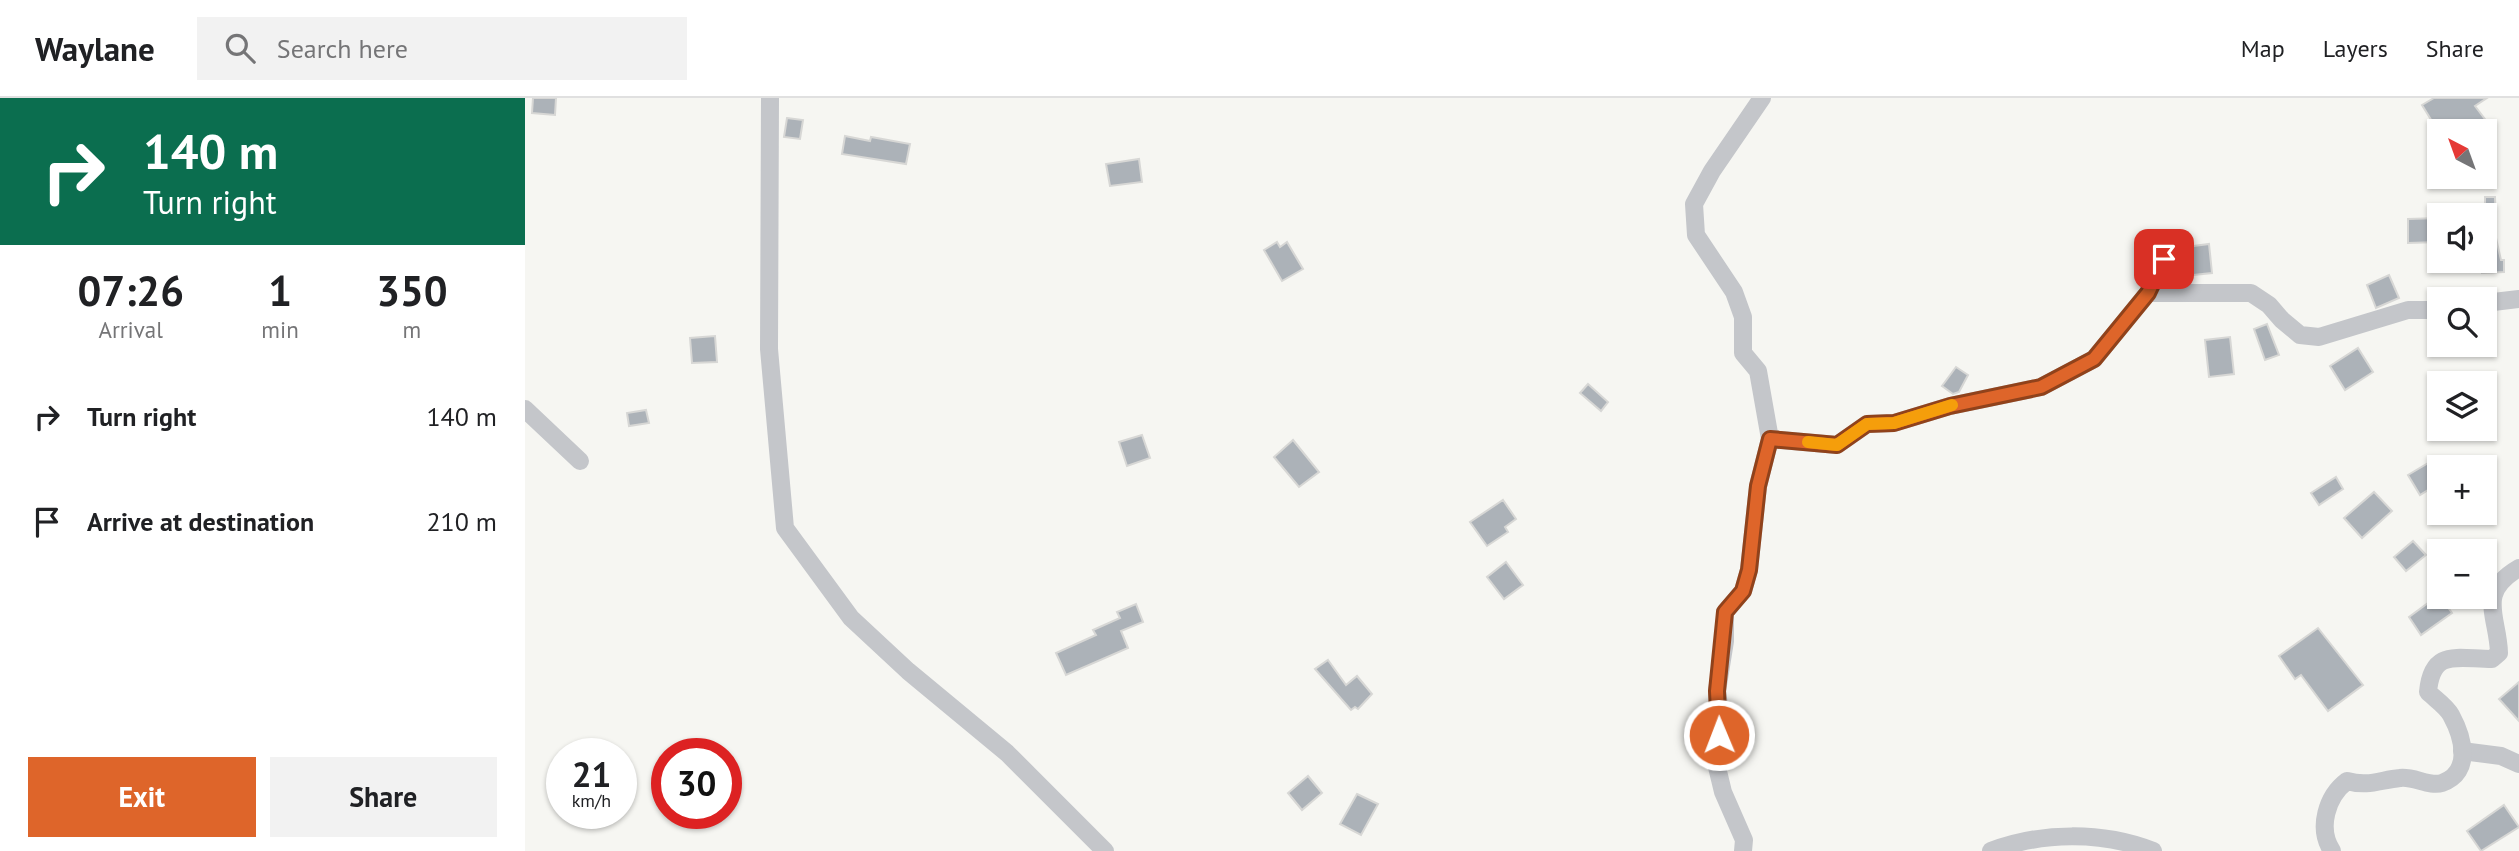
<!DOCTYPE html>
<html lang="en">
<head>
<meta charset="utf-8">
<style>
	body { margin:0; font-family:"PT Sans",sans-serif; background:#f2f2f2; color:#202124; height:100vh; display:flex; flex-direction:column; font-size:26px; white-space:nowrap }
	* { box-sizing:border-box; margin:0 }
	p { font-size:23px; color:#757577 }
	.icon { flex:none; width:38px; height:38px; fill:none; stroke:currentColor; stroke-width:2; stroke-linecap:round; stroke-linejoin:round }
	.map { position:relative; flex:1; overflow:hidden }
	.details { display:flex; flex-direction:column; background:#fff; width:525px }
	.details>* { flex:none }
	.top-card { background:#0b6e4f; color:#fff; overflow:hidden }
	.needle { width:46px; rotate:319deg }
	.tools { position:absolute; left:1902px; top:21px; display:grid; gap:14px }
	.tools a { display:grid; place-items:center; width:70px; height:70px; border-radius:0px; background:#fff; box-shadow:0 2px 5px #0004; font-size:35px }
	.speed { position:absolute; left:21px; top:640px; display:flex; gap:14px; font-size:35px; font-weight:700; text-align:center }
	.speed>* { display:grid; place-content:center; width:91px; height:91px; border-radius:50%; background:#fff; box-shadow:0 2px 5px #0004; line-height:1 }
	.speed small { font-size:18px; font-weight:400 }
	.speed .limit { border:10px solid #d22; background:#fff; color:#111 }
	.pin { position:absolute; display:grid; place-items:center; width:60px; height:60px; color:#fff; margin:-30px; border-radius:14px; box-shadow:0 4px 10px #0006 }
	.me { position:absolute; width:77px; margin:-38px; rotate:359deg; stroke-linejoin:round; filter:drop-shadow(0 0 5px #0008) }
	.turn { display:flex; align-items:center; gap:24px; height:147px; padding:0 28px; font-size:32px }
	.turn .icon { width:91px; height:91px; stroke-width:2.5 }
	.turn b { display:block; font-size:49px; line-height:60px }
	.eta { display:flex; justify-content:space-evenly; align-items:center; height:119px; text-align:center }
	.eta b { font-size:42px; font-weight:700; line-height:49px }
	.button { display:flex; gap:14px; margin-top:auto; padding:14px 28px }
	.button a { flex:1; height:80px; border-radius:0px; background:#de652a; color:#fff; font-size:28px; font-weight:700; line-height:80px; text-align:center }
	.button a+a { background:#f2f2f2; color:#202124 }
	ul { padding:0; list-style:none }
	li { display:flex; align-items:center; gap:21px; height:105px; padding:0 28px }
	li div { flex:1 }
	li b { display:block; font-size:26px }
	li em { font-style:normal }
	header { display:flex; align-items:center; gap:42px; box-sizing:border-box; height:98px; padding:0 35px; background:#fff; border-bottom:2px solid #e0e0e0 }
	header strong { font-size:33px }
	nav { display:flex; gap:38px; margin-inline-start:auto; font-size:24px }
	.search { width:490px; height:63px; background:#f2f2f2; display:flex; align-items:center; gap:18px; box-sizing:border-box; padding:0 24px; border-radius:0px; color:#757577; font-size:26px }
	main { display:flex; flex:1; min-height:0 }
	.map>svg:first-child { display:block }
</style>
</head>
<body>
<header>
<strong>Waylane</strong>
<div class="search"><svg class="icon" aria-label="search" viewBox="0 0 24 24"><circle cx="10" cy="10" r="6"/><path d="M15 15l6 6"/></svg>Search here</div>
<nav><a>Map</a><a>Layers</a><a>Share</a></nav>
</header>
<main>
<section class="details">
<div class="top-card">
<div class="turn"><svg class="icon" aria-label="right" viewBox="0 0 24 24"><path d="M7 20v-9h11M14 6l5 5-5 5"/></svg><div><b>140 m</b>Turn right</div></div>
</div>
<div class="eta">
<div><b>07:26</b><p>Arrival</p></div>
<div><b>1</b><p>min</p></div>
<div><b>350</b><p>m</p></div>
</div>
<ul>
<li><svg class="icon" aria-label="right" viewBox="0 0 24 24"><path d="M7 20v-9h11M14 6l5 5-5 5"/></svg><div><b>Turn right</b></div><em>140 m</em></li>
<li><svg class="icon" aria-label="arrive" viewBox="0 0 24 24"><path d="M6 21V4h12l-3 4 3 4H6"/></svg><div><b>Arrive at destination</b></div><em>210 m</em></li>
</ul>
<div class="button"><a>Exit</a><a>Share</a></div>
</section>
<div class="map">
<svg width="1994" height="753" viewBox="0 0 1994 753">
	<rect width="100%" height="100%" fill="#f6f6f2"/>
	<!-- building -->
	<g fill="#acb2b8" stroke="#d7d7d5" stroke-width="2">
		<polygon points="8,0 31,0 30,17 7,15"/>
		<polygon points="1909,0 1962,0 1950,8 1969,33 1950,33 1942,23 1924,33 1913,33 1897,7"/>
		<polygon points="262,20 278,22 275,41 259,39"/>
		<polygon points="320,38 345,43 346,39 385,46 381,66 317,56"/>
		<polygon points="614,61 617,84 585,88 581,66"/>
		<polygon points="1960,99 1970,99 1971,140 1976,162 1979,162 1979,174 1957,175 1957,163 1960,163"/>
		<polygon points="1914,120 1914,144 1883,145 1883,121"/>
		<polygon points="752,144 755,149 762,144 778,171 757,183 739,152"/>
		<polygon points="1684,146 1687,175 1649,179 1650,159 1646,151"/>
		<polygon points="1864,177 1874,200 1851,210 1842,187"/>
		<polygon points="1742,226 1754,257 1740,262 1729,231"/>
		<polygon points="190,238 192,264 167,265 165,240"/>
		<polygon points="1705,239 1709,276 1684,279 1680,242"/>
		<polygon points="1833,250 1848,274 1820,292 1805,268"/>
		<polygon points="1431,269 1443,277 1434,294 1428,296 1417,288"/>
		<polygon points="1063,286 1083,304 1076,313 1055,295"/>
		<polygon points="121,312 124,325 104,328 102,315"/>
		<polygon points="617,337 625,360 602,368 594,344"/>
		<polygon points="768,342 794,374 774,389 749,359"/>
		<polygon points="1905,364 1914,385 1895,397 1883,377"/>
		<polygon points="1811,379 1818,391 1794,407 1786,395"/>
		<polygon points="1849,394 1867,413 1837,440 1819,420"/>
		<polygon points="978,402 991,421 980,429 983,434 962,448 945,424"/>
		<polygon points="1888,443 1901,457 1881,473 1869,459"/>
		<polygon points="981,464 998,487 979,501 962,479"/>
		<polygon points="1914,497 1927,515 1896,537 1884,519"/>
		<polygon points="611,506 618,524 596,533 603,550 541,577 531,555 571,537 568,532 595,520 592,514"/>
		<polygon points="1793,530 1838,587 1803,613 1776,577 1770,581 1754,558"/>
		<polygon points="803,562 821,587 832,578 847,596 833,611 830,609 826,612 790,571"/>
		<polygon points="1994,584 1994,623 1974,601"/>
		<polygon points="783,678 797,695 777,712 763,695"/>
		<polygon points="832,696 853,706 836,737 815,726"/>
		<polygon points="1979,707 1994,729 1956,753 1942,733"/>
	</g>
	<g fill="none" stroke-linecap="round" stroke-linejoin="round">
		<!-- minor -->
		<g stroke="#c4c6ca" stroke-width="18">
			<polyline points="245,0 244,251 260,430 326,520 383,573 482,655 580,753"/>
			<polyline points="1623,195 1726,195 1744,207 1757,222 1775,237 1794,239 1883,212 1914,212"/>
			<polyline points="1960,205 1994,201"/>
			<polyline points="0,311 55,363"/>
			<polyline points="1245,341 1312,347 1342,326 1369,325 1425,308 1516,289 1569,261 1623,195 1639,161"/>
			<polyline points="1937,653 1976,658 1994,666"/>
			<polyline points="1218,753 1219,742 1198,694 1191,665 1195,615 1192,593 1200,543 1200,514 1218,493 1224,472 1233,388 1245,341 1233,273 1218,255 1218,219 1209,194 1171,137 1169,106 1187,73 1237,0"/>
			<path d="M1466,753C1516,734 1577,733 1628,753"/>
			<path d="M1807,753C1792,730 1802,698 1822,683C1843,689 1855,682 1875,680C1888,678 1905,689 1917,685C1948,674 1938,639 1926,617C1921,608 1910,601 1903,594C1907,550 1932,561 1967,561L1974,555C1973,518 1951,495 1994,470"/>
		</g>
	</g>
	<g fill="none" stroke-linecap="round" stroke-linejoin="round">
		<defs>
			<polyline id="route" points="1194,637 1192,593 1200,514 1218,493 1224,472 1233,388 1245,341 1312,347 1342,326 1369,325 1425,308 1516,289 1569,261 1623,195 1639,161"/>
		</defs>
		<!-- route casing -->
		<use href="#route" stroke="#90421b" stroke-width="18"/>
		<!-- route -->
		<use href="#route" stroke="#de652a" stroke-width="12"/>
		<!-- slow -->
		<polyline stroke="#f59e0b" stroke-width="12" points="1283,344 1312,347 1342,326 1369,325 1427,307"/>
	</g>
</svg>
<div class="tools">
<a><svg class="needle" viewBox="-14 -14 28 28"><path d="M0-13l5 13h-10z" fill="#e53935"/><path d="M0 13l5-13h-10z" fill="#757577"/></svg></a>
<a><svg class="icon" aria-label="sound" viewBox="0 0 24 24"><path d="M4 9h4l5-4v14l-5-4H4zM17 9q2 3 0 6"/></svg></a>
<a><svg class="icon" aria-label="search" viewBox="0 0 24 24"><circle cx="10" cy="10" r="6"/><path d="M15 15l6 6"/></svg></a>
<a><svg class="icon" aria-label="layers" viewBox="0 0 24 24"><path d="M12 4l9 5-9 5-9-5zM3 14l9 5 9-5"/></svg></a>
<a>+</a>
<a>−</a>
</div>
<div class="speed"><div>21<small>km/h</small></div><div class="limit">30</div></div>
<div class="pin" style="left:1639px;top:161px;background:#d93025"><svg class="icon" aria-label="arrive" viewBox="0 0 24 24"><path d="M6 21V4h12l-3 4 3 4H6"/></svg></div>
<svg class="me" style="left:1194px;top:637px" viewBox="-20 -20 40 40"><circle r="17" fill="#de652a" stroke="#fff" stroke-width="3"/><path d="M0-11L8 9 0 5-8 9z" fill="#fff"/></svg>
</div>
</main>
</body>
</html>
